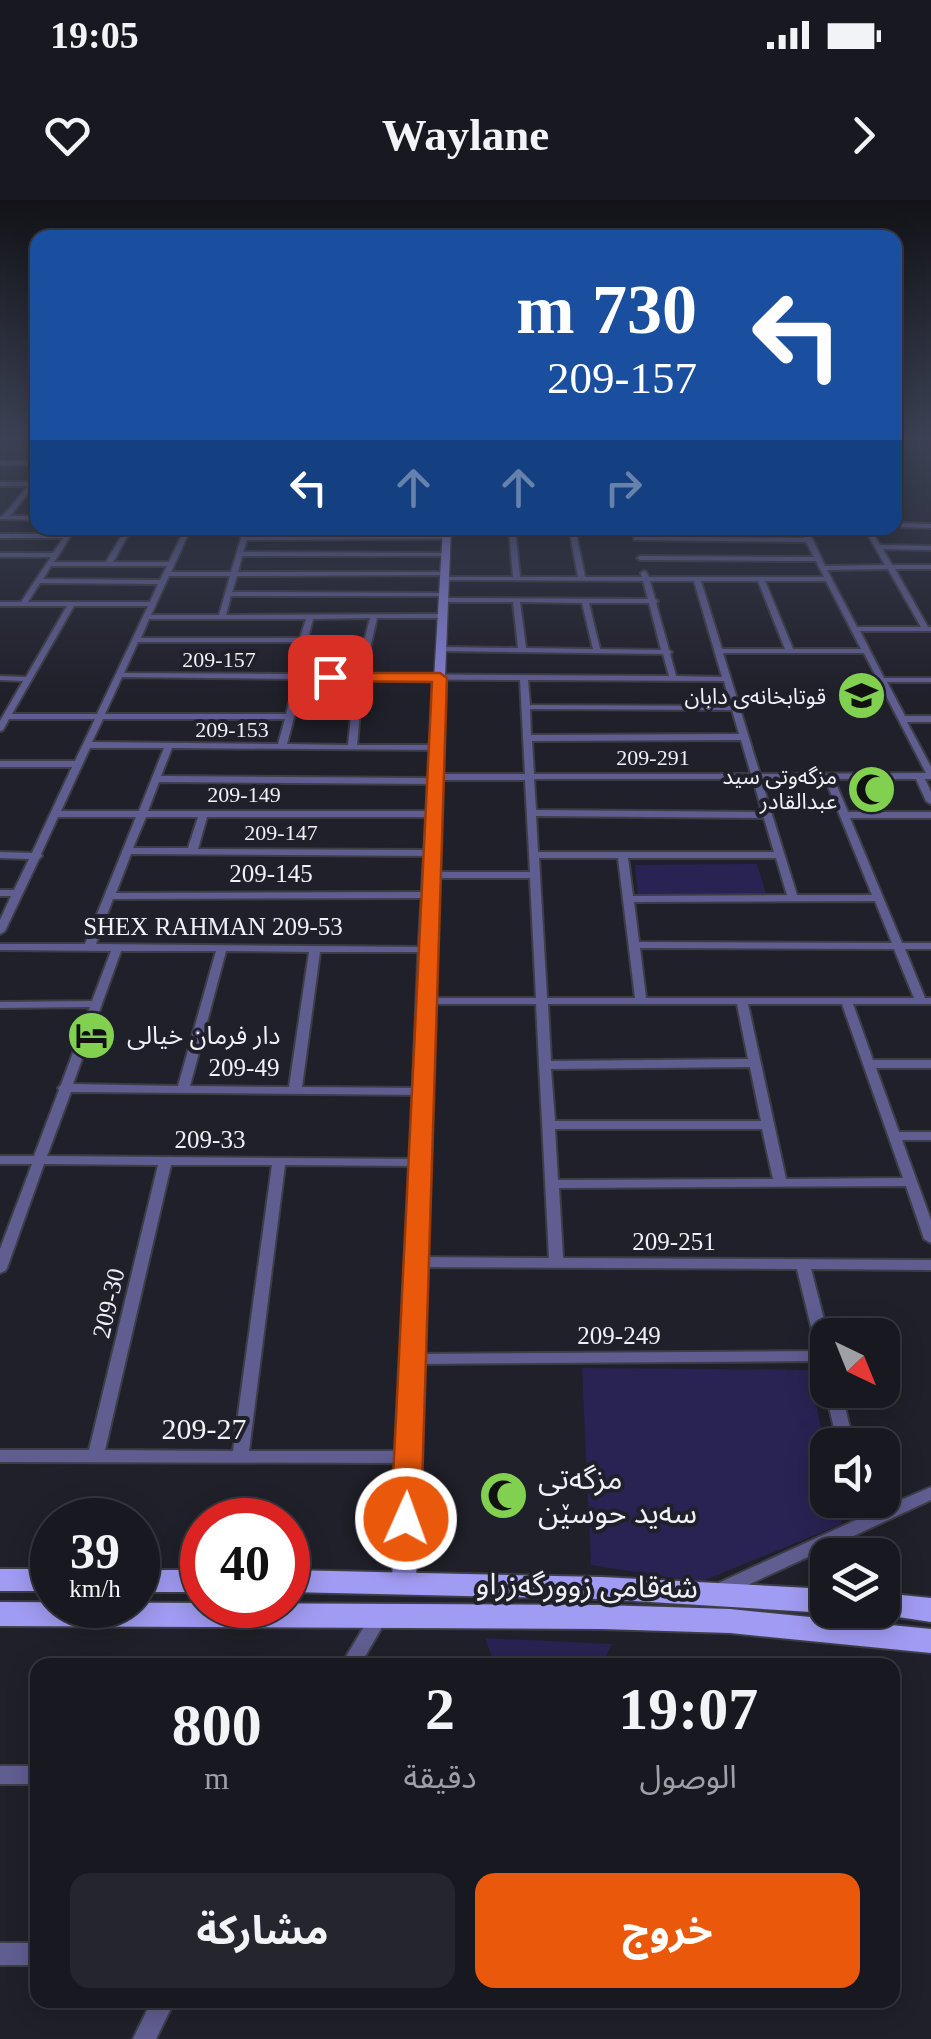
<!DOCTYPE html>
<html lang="ar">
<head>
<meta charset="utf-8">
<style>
	body { margin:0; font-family:"Times New Roman","Noto Sans Arabic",serif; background:#25252d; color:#f1f3f6; direction:rtl; height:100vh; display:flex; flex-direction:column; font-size:38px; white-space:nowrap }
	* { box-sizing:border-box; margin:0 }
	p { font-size:32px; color:#9fa0a5 }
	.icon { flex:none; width:55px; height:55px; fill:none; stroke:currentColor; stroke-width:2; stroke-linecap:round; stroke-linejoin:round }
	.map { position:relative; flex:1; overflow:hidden; direction:ltr }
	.side { position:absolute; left:30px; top:1458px; width:870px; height:350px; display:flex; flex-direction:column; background:#181820; border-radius:20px; box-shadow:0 5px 25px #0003,0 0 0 2px #36373e; direction:rtl }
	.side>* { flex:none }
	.hud { position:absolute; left:30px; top:30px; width:872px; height:305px; border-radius:20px; box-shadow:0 5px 25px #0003,0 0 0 2px #36373e; direction:rtl; background:#1a4fa0; color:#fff; overflow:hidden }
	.needle { width:65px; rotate:137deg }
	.buttons { position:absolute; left:810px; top:1118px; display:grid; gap:20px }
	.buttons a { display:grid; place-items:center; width:90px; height:90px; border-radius:20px; background:#181820; box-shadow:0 5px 25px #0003,0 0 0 2px #36373e; font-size:50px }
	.speed { position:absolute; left:30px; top:1298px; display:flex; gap:20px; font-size:50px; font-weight:700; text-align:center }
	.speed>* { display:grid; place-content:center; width:130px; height:130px; border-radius:50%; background:#181820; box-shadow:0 5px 25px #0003,0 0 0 2px #36373e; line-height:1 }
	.speed small { font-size:25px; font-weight:400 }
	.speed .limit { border:15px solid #d22; background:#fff; color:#111 }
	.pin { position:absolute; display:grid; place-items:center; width:85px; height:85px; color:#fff; margin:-42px; border-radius:20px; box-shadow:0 5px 15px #0006 }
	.me { position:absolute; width:110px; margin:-55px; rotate:2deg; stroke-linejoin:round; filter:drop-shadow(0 0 8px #0008) }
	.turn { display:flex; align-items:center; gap:35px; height:210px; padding:0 40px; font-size:45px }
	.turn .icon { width:130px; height:130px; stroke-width:2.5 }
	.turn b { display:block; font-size:70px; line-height:85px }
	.lanes { display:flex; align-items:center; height:95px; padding:0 40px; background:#0003; justify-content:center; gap:50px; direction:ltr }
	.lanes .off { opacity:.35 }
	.eta { display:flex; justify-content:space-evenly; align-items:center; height:170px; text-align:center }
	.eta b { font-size:60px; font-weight:700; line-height:70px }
	.button { display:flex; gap:20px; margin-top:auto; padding:20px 40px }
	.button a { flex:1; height:115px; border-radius:20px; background:#ea580c; color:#fff; font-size:40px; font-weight:700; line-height:115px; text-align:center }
	.button a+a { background:#25252d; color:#f1f3f6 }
	.status { display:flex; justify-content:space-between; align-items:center; height:70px; padding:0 50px; background:#181820; direction:ltr }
	.status svg { height:28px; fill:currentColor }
	header { display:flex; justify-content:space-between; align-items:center; height:130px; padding:0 40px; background:#181820; font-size:45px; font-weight:700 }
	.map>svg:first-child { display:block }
</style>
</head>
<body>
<div class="status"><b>19:05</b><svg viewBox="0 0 49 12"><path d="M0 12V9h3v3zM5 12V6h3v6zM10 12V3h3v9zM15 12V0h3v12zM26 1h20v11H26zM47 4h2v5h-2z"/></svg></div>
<header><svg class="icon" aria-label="forward" viewBox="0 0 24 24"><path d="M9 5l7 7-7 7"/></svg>Waylane<svg class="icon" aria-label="heart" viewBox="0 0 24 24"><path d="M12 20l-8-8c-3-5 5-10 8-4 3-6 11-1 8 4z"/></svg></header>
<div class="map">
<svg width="931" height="1839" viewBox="0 0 931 1839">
	<rect width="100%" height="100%" fill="#20202a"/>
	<!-- green -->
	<g fill="#292353">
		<polygon points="757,664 767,697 638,697 635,665"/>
		<polygon points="582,1168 809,1170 827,1257 828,1300 837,1300 842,1324 700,1382 591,1365"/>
		<polygon points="485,1438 612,1444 601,1465 495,1465"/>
	</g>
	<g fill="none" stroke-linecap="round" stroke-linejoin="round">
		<defs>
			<g id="street">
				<rect x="0" y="261" width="38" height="4"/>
				<polygon points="38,275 38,281 10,316 38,316 38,320 0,319 0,317 3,316 28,286 0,286 0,282 31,282"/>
				<polygon points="895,323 931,324 931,328 895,327"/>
				<path d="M70,328H76L54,362H106L126,328H132L113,362H169L185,328H191L171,372H231L244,328H250L248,336H449L447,339L247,340L243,352L448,353L449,354L446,356H242L238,372H447V374L445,375L237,376L232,392L446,393L448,394L444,396H231L226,415L446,414V418H377L364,474L669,476L663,454L439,451V447H442L518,448L513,402H444L440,400L441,398L648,399L643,381L443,380V378L445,377H513L509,328H515L520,377H578L569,328H575L585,377H642L641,373L644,371L646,372L649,377H824L816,361L640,360L637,358L640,356L814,357L806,342L634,340V338L636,337L804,338L799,328H805L813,340L825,366L885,365L864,328H870L880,345L931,346V350L883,349L892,365H931V369H895L928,427H931V431H860L884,478H931V482H887L905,516H931V522H907L931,567V579H925L931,592V604L926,601L916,579H834L848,612H931V618H850L902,743H931V749H905L925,798H931V804H853L873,860H931V868H876L899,932H931V940H902L931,1020V1043L924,1039L906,986L559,988L563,1058L931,1060V1070L811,1069L828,1135V1171L823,1170L819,1161L413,1164L408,1163L406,1159L408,1155L413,1154L817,1151L797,1069L416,1067L411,1065L409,1062L411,1059L416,1057L549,1058L536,804H427L421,801L427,798H536L530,678H432L427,675L432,672H530L525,580H439L438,583L435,584L159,582L148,611H433L438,614L433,617H207L198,649L433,650L438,653L433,656L131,654L116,693L431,692L436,695L431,698L113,699L96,744L430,747L431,749L430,751L426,752H320L302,887L423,888L427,889L429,892L427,895L71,892L47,956L425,959L426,962L425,965L420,966L285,965L249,1251H409L415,1253L417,1257L415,1261L409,1263L0,1262V1250H89L158,965L44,964L7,1068L5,1071L0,1073V1049L32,964H0V956H34L59,890L58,888L61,885L90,807L0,808V802L92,801L111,751L0,750V744H85L136,617H58L41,654L42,656L39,659L5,731L0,734V720L11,696H0V690H14L29,659L0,658V652L32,653L72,567H0V561H75L95,519H9L3,530L0,531V521L23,481L0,480V476L26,477L67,406H0V402H21L51,357H0V353H53L63,338H0V334H66ZM51,366H167L160,380L43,379ZM888,369L921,427H857L827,370ZM169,376H230L219,415H151ZM650,381H694L722,477L676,476L670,454L672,452L669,450L656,403L658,401L655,399ZM701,381H758L785,449H722ZM765,381H826L861,449H793ZM40,383L158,384L150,402H28ZM520,402L582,403L593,449L526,448ZM589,403H649L661,450L600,449ZM74,406H148L97,514H12ZM370,418L356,474H298L313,419ZM149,419H306L300,438H141ZM138,442H299L290,474L124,473ZM723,453H864L926,573L760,574ZM122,477L293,479H296L286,514H105ZM304,479H355L348,545L287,544ZM363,479L520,480L525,574H436L433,575L432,578L161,576L172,548L440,550L441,548L437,545H357ZM528,480L724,481L731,506L530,505ZM530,509L732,510L739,534L531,535ZM103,519H285L278,544L92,542ZM741,540L751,574H534L532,541ZM90,548H164L139,611H61ZM534,579H753L762,612L536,610ZM761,579H825L872,695H797ZM536,616L764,618L774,652H538ZM146,617H198L188,648H133ZM539,658H618L635,798H547ZM628,658H776L787,695L633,696ZM875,701L892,743L639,742L634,702ZM640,748L894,749L914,798H646ZM121,751H216L178,886L73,884ZM226,751L309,752L289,887L190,886ZM548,804H737L748,859L551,861ZM748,804H842L903,978L786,979ZM750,867L761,921H555L551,869ZM555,929H762L773,979L558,980ZM171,965H272L233,1251L105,1250Z"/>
				<polygon points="828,1186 828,1190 841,1190 854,1245 838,1245 825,1190"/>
				<polygon points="931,1287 931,1300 726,1395 720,1397 714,1395 711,1390 714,1385 856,1320 851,1300 867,1300 871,1313"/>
				<polygon points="380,1408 386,1410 389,1415 360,1465 341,1465 374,1410"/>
				<rect x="0" y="1566" width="38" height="18"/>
				<rect x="0" y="1743" width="38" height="22"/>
				<polygon points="152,1800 175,1800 156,1839 133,1839"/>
			</g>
			<polygon id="secondary" points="443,328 451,328 434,749 416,1382 413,1389 404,1392 395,1389 392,1382 418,749"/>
			<g id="primary">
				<rect x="0" y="1369" width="52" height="22"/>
				<rect x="138" y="1370" width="64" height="22"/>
				<polygon points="288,1370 602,1377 828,1389 828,1410 835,1410 828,1413 602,1399 288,1392"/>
				<polygon points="882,1393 931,1398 931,1422 872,1413 870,1410 882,1410"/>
				<polygon points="0,1402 602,1405 730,1409 931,1429 931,1453 730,1433 602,1429 0,1426"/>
			</g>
		</defs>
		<!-- street casing -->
		<use href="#street" stroke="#3d3d47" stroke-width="4"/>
		<!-- secondary casing -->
		<use href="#secondary" stroke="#3d3d47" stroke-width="3"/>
		<!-- primary casing -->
		<use href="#primary" stroke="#3d3d47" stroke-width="4"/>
		<!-- street -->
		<use href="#street" fill="#605d91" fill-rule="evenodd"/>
		<!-- secondary -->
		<use href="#secondary" fill="#847ed2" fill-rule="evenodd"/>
		<!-- primary -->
		<use href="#primary" fill="#a19cf3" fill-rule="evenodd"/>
	</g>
	<!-- sky -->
	<linearGradient id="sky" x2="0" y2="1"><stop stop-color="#121217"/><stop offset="0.48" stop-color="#3c4255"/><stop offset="1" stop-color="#3c4255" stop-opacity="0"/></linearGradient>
	<rect width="931" height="495" fill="url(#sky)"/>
	<!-- route -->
	<polygon fill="#ea580c" stroke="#983908" stroke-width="2.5" points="440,473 447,478 421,1319 417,1328 406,1331 396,1328 391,1319 432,482 330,481 322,477 330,473"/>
	<!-- icons -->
	<defs>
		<symbol id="school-disc" viewBox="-11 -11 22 22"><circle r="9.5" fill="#82d050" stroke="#20202a"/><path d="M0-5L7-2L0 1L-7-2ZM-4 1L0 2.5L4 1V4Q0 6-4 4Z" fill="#111"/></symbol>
		<symbol id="mosque-disc" viewBox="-11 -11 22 22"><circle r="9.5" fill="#82d050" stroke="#20202a"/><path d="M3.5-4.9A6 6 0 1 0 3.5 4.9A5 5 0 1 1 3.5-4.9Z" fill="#111"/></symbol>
		<symbol id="hotel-disc" viewBox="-11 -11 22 22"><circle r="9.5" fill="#82d050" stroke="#20202a"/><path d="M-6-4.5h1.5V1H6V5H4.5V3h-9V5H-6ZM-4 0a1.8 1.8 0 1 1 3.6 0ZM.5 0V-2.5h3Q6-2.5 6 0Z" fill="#111"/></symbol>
	</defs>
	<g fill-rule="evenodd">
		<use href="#school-disc" x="834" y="468" width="55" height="55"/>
		<use href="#mosque-disc" x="844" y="562" width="55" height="55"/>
		<use href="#hotel-disc" x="64" y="808" width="55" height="55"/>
		<use href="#mosque-disc" x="476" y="1268" width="55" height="55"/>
	</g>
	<g text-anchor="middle" stroke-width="8" stroke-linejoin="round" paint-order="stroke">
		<!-- far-street labels -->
		<g font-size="22" fill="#f0f0f7" stroke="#20202a">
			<text x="219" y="467">209-157</text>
			<text x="232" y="537">209-153</text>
			<text x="653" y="565">209-291</text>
			<text x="244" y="602">209-149</text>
			<text x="281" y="640">209-147</text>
		</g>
		<!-- far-poi labels -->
		<g font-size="22" fill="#f0f0f7" stroke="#20202a" text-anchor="end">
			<text x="826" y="504">قوتابخانەی دابان</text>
			<text x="837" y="584">مزگەوتی سید<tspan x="837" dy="25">عبدالقادر</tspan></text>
		</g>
		<!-- street labels -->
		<g font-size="25" fill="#f0f0f7" stroke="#20202a">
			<text x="271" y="682">209-145</text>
			<text x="213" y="735">SHEX RAHMAN 209-53</text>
			<text x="244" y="876">209-49</text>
			<text x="210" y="948">209-33</text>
			<text x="674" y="1050">209-251</text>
			<text transform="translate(108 1103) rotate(-77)" y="9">209-30</text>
			<text x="619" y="1144">209-249</text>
		</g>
		<!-- poi labels -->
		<g font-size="25" fill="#f0f0f7" stroke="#20202a" text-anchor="start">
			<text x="127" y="844">دار فرمان خیالی</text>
		</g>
		<!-- near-street labels -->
		<g font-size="30" fill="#f0f0f7" stroke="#20202a">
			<text x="204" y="1239">209-27</text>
			<text transform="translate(587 1386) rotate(1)" y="10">شەقامی زوورگەزراو</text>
		</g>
		<!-- near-poi labels -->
		<g font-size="30" fill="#f0f0f7" stroke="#20202a" text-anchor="start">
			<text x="538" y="1289">مزگەتی<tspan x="538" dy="34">سەید حوسێن</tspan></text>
		</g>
	</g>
</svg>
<div class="buttons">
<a><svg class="needle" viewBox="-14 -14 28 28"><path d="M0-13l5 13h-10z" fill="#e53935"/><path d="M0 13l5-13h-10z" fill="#9fa0a5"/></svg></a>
<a><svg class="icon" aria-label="sound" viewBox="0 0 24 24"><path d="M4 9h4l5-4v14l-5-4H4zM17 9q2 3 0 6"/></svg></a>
<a><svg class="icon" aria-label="layers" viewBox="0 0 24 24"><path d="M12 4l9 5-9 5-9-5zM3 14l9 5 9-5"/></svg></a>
</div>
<div class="speed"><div>39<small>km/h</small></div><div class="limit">40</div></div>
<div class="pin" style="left:330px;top:477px;background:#d93025"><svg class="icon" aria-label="arrive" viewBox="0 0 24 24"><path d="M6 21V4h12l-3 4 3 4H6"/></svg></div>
<svg class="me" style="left:406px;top:1319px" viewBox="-20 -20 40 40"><circle r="17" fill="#ea580c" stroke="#fff" stroke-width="3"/><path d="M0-11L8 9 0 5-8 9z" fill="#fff"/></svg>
<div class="hud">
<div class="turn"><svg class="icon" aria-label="left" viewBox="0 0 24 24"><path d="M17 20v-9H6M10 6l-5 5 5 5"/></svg><div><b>730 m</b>209-157</div></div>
<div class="lanes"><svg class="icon" aria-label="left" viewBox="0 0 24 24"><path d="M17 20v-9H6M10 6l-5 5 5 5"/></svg><svg class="icon off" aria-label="ahead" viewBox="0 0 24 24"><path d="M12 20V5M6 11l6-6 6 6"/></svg><svg class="icon off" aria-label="ahead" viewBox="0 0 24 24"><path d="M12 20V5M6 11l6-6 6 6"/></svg><svg class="icon off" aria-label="right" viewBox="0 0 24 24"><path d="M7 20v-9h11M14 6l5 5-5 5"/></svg></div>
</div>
<section class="side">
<div class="eta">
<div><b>19:07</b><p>الوصول</p></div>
<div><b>2</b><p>دقيقة</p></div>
<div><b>800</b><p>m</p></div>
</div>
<div class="button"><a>خروج</a><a>مشاركة</a></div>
</section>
</div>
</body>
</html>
